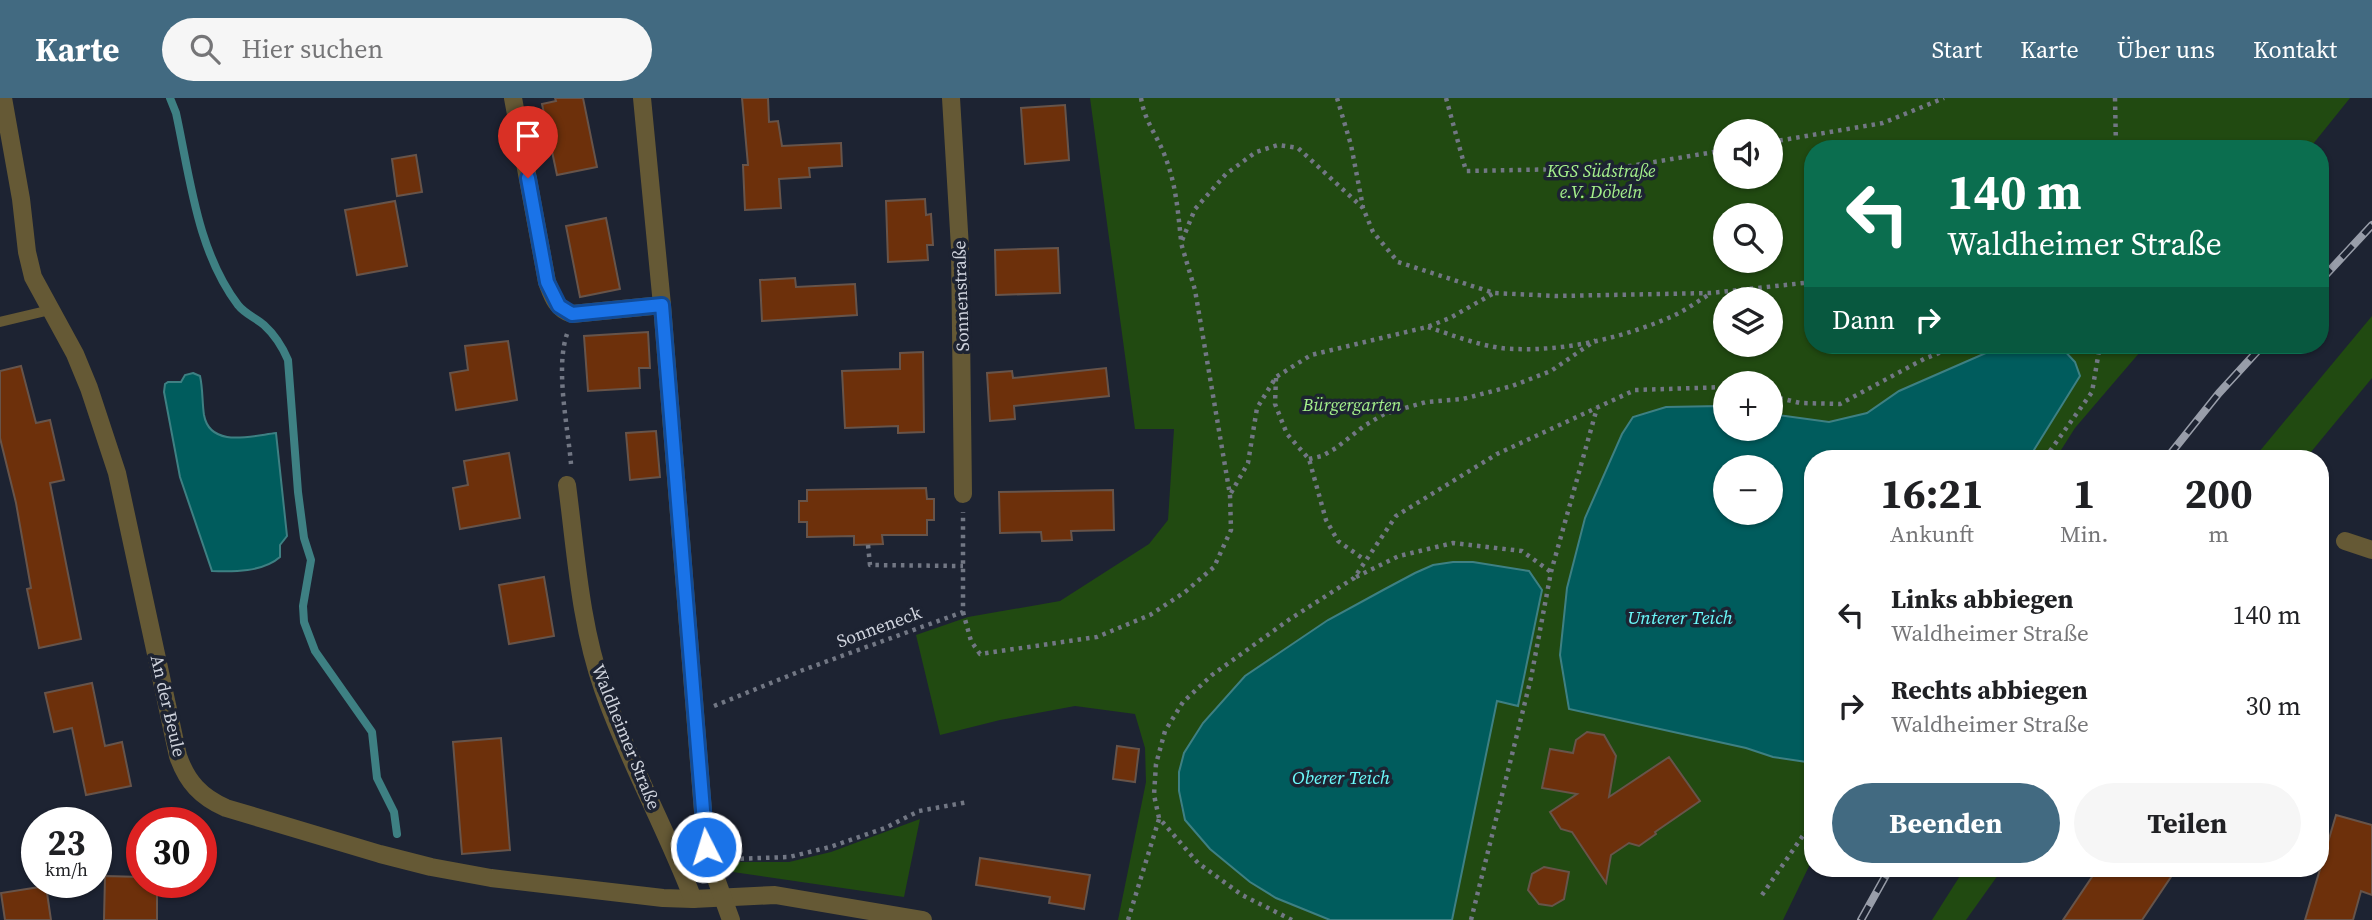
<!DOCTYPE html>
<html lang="de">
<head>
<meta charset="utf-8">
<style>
	body { margin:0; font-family:"Source Serif 4",serif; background:#f6f6f6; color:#202124; height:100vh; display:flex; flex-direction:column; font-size:26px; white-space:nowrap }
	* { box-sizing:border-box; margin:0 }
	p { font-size:23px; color:#757577 }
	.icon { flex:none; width:38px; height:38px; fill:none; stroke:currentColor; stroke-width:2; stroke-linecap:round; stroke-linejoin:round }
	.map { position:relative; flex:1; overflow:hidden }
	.drawer { position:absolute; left:1804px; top:352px; width:525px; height:427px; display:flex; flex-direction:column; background:#fff; border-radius:28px; box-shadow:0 2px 5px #0004 }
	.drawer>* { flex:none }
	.hud { position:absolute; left:1804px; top:42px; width:525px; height:214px; border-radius:28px; box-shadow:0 2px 5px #0004; background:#0b6e4f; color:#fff; overflow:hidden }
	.controls { position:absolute; left:1713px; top:21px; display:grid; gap:14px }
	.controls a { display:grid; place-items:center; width:70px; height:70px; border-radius:50%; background:#fff; box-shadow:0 2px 5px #0004; font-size:35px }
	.speed { position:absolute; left:21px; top:709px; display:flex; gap:14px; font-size:35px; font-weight:700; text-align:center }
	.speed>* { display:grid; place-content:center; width:91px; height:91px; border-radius:50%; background:#fff; box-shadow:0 2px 5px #0004; line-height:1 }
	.speed small { font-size:18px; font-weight:400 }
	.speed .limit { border:10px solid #d22; background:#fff; color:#111 }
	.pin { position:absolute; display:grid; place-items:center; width:60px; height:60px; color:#fff; margin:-72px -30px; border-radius:50% 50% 50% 0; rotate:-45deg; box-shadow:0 0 7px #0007 }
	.pin .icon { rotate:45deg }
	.me { position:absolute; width:77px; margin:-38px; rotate:355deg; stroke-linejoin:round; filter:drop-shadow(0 0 5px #0008) }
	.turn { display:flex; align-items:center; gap:24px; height:147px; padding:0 28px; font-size:32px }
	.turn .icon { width:91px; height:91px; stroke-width:2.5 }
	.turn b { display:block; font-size:49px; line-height:60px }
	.then { display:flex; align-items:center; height:66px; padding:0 28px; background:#0003; gap:14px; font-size:26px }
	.eta { display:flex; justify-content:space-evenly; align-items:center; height:119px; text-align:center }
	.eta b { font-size:42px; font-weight:700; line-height:49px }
	.cta { display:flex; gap:14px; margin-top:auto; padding:14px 28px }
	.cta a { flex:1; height:80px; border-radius:42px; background:#426a81; color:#fff; font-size:28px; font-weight:700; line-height:80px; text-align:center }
	.cta a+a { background:#f6f6f6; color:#202124 }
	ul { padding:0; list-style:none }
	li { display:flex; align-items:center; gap:21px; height:91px; padding:0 28px }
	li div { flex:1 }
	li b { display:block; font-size:26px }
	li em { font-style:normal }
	header { display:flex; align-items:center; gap:42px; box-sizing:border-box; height:98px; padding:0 35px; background:#426a81; color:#fff }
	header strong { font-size:33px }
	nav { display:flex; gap:38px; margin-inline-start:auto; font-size:24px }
	.search { width:490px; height:63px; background:#f6f6f6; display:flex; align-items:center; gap:18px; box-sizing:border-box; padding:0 24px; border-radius:38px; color:#757577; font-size:26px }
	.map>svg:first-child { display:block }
</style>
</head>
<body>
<header>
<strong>Karte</strong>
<div class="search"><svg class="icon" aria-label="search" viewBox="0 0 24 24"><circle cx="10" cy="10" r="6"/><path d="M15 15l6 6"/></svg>Hier suchen</div>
<nav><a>Start</a><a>Karte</a><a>Über uns</a><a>Kontakt</a></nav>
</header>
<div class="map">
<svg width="2372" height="822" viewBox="0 0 2372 822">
	<rect width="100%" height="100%" fill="#1d2332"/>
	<!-- green -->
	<g fill="#214a11" fill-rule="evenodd">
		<path d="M1090,0H2350L2309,51H1813V247H2004L1899,293L1867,315L1829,324L1771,316V285H1726L1725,309H1666L1622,336L1599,390L1560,557L1569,611L1746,650L1773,659L1813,665V760L1783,822H1452L1497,603L1517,608L1453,464L1433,467L1415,475L1245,578L1203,625L1179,674L1181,710L1197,737L1210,751L1250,784L1276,800L1330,822H1118L1146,684L1145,650L1135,616L1075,608L1000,622L940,637L916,537L968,519L1060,503L1149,446L1168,422L1174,331H1135ZM1726,33H1771V79H1726ZM1726,117H1771V163H1726ZM1726,201H1771V247H1726Z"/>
		<polygon points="2372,218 2372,280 2306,360 2254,360"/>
		<path d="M2051,247H2146L2075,330L2056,360H2029L2080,278C2074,263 2067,250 2051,247Z"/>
		<polygon points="920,721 904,799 733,774 736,764 789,764 831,754"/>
		<polygon points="1965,770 2003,770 1966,822 1932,822"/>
	</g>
	<!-- water -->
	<g fill="#005c5d" stroke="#3e8083" stroke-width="2" fill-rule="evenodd">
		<path d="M2004,247L2061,249L2075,264L2080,278L2029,360H1813V665L1773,659L1746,650L1569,611L1560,557L1567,490L1585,420L1622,336L1633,319L1666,309L1720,308L1725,309L1726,331H1771V316L1829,324L1867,315L1899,293ZM1726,369H1771V415H1726Z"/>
		<path d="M193,275L200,278C203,291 202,304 204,317C210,350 251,338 276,335L287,438L280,447V459C263,474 233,474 212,473L180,379L164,294L165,286L168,284H181L185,277Z"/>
		<polygon points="1453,464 1473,464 1529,473 1542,492 1518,608 1497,603 1452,822 1330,822 1276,800 1250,784 1210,751 1185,722 1179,693 1179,674 1184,655 1203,625 1245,578 1328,522 1385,491 1415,475 1433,467"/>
	</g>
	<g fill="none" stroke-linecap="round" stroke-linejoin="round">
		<!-- stream -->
		<path stroke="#3e8083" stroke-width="8" d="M170,0L176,15C190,79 197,153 238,207C245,216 256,220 264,227C275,237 282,248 288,262L298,394L304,440L311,462L303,508L304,524L315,553L372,634L377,680L394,714L397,736"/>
	</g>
	<!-- building -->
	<g fill="#6d300b" stroke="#67544a" stroke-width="2">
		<polygon points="555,0 583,0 597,69 557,77 542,6 556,3"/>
		<polygon points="742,0 768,0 769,24 778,23 782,48 841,45 842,68 809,70 810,79 779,81 781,110 745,112 743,67 748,67"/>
		<polygon points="1065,7 1069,62 1025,66 1021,10"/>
		<polygon points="416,57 422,94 397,98 392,61"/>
		<polygon points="925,101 926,117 931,116 933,147 927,147 928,162 888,164 886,103"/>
		<polygon points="395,103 407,168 357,177 345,112"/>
		<polygon points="606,120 620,191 580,199 566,128"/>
		<polygon points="1058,150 1060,195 996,197 995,152"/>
		<polygon points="795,180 796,189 855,186 857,217 762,223 760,182"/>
		<polygon points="648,234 650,270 639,270 640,290 588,293 584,238"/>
		<polygon points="508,243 517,302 456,312 450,275 468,272 465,248"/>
		<polygon points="923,254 924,334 898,335 898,328 845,330 842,273 900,271 900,255"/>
		<polygon points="21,268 36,325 50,322 64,382 50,385 81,541 39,550 27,491 31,490 16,405 0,340 0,273"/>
		<polygon points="1106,270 1109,298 1014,308 1015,321 990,323 987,275 1012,273 1013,280"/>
		<polygon points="656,333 660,379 630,382 626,335"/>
		<polygon points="509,355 520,420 460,431 453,390 468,387 464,363"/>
		<polygon points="926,390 927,401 934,401 934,422 927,422 927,437 882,437 883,446 854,447 854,438 807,439 807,424 799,424 799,403 807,403 807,392"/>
		<polygon points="1113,392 1114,432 1071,433 1072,442 1042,443 1041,434 1000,435 999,394"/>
		<polygon points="544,479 554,538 509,546 499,487"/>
		<polygon points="92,585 105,648 122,644 131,688 86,697 72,630 54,634 45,595"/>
		<polygon points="1587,634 1604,637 1616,658 1609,699 1669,659 1700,703 1655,734 1656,736 1639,748 1629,745 1611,757 1606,785 1572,734 1561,731 1550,714 1577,696 1542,690 1550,651 1573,655 1576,642"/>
		<polygon points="501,640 510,752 462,756 453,644"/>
		<polygon points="1117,648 1139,651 1135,684 1113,681"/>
		<polygon points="2336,717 2372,727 2372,797 2361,793 2353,822 2305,822"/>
		<polygon points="980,760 1090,777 1084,811 1049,805 1050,799 976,787"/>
		<polygon points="1544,769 1569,774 1564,801 1552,808 1539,806 1528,792 1532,776"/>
		<polygon points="2098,770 2177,770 2142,822 2063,822"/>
		<polygon points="105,778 142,779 142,784 157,784 157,822 104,822"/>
		<polygon points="46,788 51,822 5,822 1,795"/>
	</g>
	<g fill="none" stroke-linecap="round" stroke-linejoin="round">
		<!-- path -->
		<g stroke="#727784" stroke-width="4.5" stroke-dasharray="3.5 5" stroke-linecap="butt">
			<path d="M1141,0C1145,25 1158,38 1166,61C1176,87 1178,114 1181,142"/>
			<polyline points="1337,0 1351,47 1363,109"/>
			<polyline points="1446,0 1466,73 1618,70 1726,52"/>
			<polyline points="2115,0 2116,51"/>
			<polyline points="1771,44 1883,25 1944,0"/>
			<path d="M1428,229C1455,238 1487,251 1516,251C1568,253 1625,239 1673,218C1686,212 1698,203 1710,196"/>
			<path d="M567,236C555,271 568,329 571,366"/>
			<polyline points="1276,280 1275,306 1287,336 1309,361 1326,422 1338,443 1365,462"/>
			<polyline points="1771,298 1800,305 1840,306 1924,261 1959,247"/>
			<polyline points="2045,360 2092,294 2100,247"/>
			<polyline points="1309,361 1322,358 1336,350 1364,328 1384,316 1426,304 1463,301 1512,288 1551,273 1596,242"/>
			<polyline points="1231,395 1248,365 1257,310 1276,279 1311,257 1427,229 1450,220 1494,195"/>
			<polyline points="868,447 870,467 963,468"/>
			<polyline points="1356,479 1399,458 1453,445 1522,453 1551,474"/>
			<polyline points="963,514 971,543 980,556 1097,539 1150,517 1185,494 1214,469 1231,432 1230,397 1195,192 1181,145 1195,111 1226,76 1256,54 1278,47 1298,50 1363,110 1373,134 1398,164 1494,195 1556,198 1711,195 1813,184"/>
			<polyline points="714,608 803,572 963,514 963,414"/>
			<polyline points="732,761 789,759 830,749 885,730 919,713 968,704"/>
			<polyline points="1762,797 1813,723"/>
			<polyline points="1128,822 1159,721"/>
			<polyline points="1292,822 1242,797 1198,765 1159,720 1154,697 1156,666 1165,633 1183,604 1212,577 1290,521 1354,480 1396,418 1497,356 1635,292 1726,289"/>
			<polyline points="1471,822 1531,580 1551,474 1597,310"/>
		</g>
		<!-- lane -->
		<polyline stroke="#655935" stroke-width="10" points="0,224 50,212"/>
		<!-- street -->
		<g stroke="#655935" stroke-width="18">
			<path d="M3,0L21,101L27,154L33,179L75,256L89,290L117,375L178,658C187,684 201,699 226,710L380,756L431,769L491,780L663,800L693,801L775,797L923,822"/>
			<path d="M513,0L547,184C552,197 556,211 572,216L662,207"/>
			<polyline points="642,0 662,207 704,726 711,767 731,822"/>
			<polyline points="951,0 960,150 963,396"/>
			<path d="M567,387C576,455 580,526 603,591C628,663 666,730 693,801"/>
			<polyline points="2345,443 2372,452"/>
		</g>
		<defs>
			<g id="rail">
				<polyline points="2320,183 2372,127"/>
				<polyline points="2167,360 2219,295 2263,247"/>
				<polyline points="1861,822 1890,770"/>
			</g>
		</defs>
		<!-- rail casing -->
		<use href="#rail" stroke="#989da9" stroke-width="8"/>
		<!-- rail -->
		<use href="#rail" stroke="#1d2332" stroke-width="5" stroke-dasharray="16" stroke-linecap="butt"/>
	</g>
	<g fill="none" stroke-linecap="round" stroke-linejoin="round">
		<defs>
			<polyline id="route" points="528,80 547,184 559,208 572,216 662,207 706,749"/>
		</defs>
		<!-- route casing -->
		<use href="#route" stroke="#114b97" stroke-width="18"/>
		<!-- route -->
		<use href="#route" stroke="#1a73e8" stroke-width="12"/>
	</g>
	<g text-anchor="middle" stroke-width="7" stroke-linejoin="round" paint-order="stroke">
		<!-- park labels -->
		<g font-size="18" font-style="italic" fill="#a5f18c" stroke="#1d2332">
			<text x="1601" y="79">KGS Südstraße<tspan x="1601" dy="21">e.V. Döbeln</tspan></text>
			<text x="1352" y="313">Bürgergarten</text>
		</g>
		<!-- street labels -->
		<g font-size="18" fill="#cfd3dd" stroke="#1d2332">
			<text transform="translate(961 198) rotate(-92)" y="6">Sonnenstraße</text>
			<text transform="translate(879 529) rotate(-20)" y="6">Sonneneck</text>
			<text transform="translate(168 608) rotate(77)" y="6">An der Beule</text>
			<text transform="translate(626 639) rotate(68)" y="6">Waldheimer Straße</text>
		</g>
		<!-- water labels -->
		<g font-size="19" font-style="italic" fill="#6cfbfc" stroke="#1d2332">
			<text x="1680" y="526">Unterer Teich</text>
			<text x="1341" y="686">Oberer Teich</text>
		</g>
	</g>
</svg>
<div class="controls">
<a><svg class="icon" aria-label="sound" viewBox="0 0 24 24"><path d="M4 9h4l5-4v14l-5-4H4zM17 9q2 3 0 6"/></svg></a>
<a><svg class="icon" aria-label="search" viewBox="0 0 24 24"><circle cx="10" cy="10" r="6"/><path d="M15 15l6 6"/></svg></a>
<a><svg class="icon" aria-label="layers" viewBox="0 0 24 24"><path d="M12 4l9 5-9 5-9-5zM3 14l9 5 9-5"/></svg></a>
<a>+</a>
<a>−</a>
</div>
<div class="speed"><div>23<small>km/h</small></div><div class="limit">30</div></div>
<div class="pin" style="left:528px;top:80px;background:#d93025"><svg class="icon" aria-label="arrive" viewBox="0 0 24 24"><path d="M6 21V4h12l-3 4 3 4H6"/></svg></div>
<svg class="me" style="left:706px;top:749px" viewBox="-20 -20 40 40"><circle r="17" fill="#1a73e8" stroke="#fff" stroke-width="3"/><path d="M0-11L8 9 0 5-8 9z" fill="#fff"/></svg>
<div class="hud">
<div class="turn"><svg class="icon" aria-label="left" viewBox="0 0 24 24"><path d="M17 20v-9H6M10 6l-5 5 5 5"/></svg><div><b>140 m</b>Waldheimer Straße</div></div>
<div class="then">Dann<svg class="icon" aria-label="right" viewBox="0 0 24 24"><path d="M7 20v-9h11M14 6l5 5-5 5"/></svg></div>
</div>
<section class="drawer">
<div class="eta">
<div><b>16:21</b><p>Ankunft</p></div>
<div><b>1</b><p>Min.</p></div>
<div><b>200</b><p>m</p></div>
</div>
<ul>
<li><svg class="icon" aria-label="left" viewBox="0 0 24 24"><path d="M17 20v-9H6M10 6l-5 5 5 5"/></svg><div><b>Links abbiegen</b><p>Waldheimer Straße</p></div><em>140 m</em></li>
<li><svg class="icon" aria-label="right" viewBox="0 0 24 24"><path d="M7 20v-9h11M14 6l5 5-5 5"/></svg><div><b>Rechts abbiegen</b><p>Waldheimer Straße</p></div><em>30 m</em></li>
</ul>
<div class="cta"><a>Beenden</a><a>Teilen</a></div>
</section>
</div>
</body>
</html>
